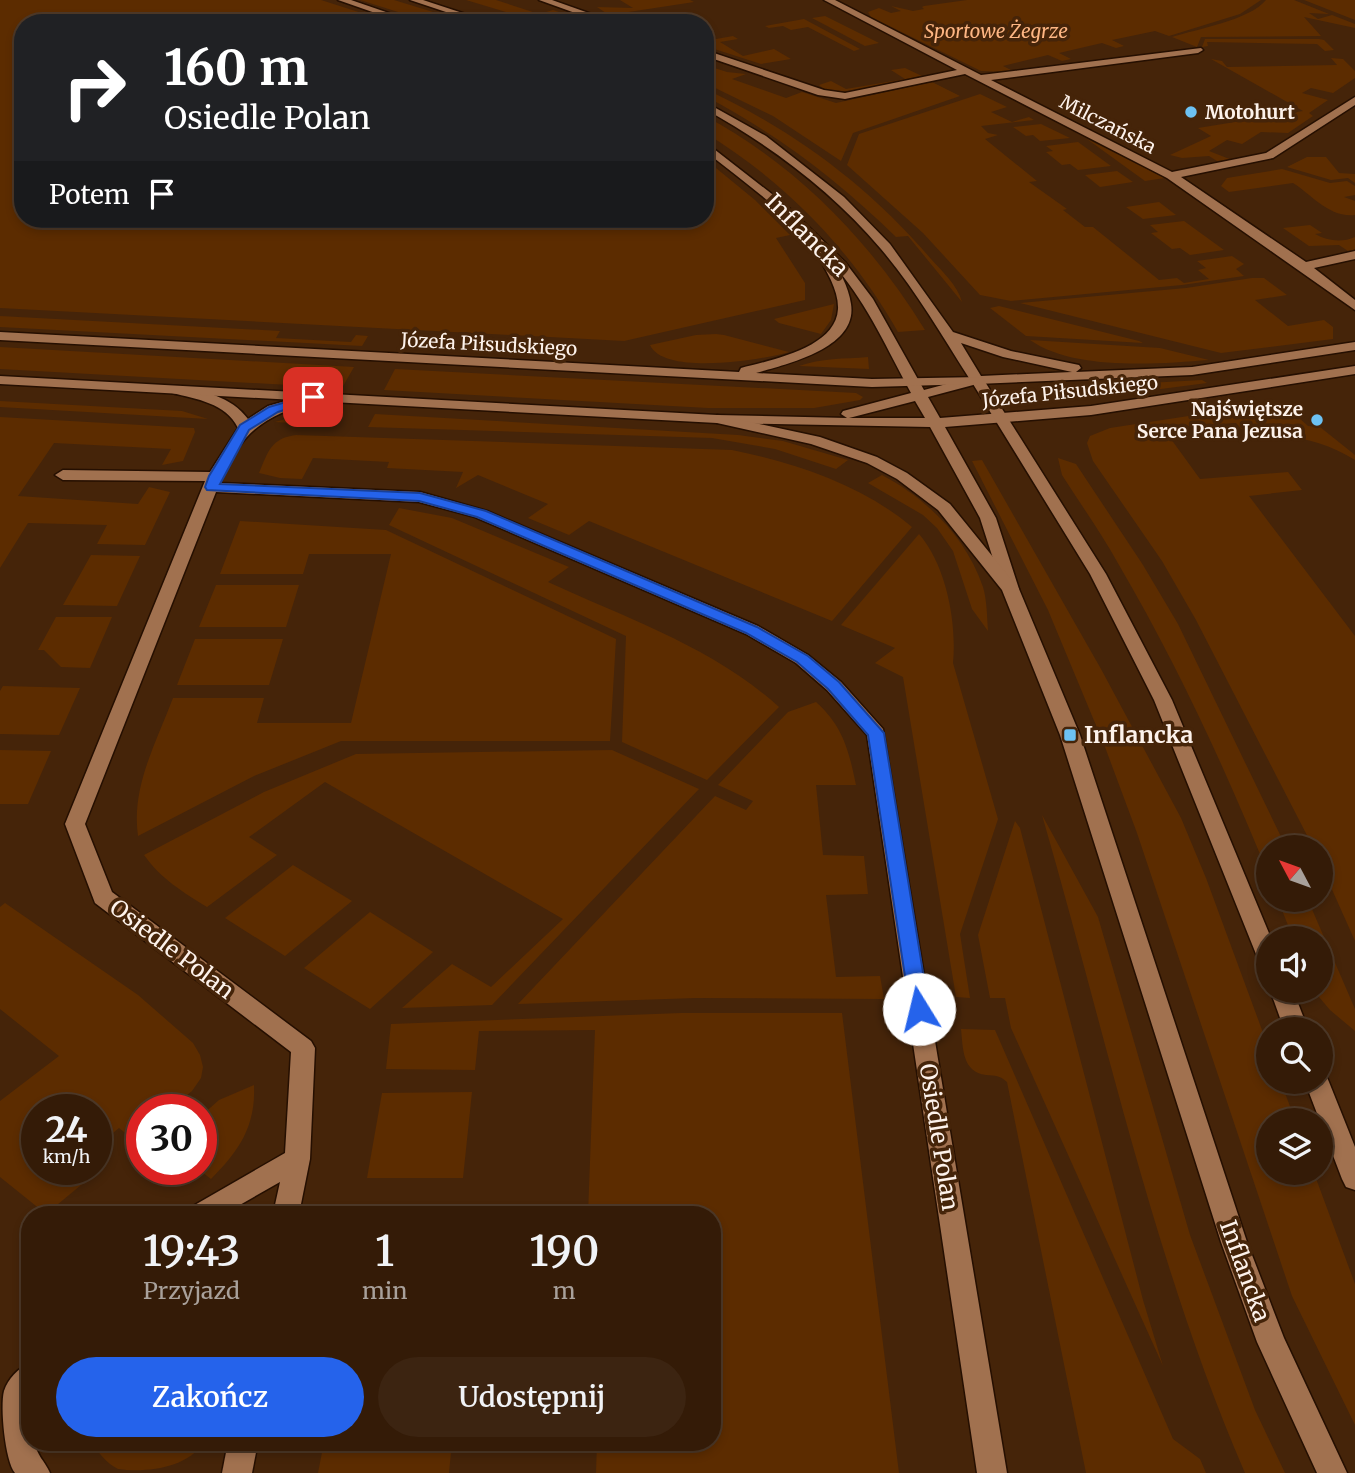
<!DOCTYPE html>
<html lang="pl">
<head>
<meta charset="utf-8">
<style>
	body { margin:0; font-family:Merriweather,serif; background:#3c2411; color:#f1f3f6; height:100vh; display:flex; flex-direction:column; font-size:26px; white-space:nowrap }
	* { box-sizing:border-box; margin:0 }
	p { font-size:23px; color:#a9a19b }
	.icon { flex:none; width:38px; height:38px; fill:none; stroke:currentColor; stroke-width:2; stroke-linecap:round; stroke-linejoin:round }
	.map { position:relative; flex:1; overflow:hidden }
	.sheet { position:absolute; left:21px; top:1206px; width:700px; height:245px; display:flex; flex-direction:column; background:#341b07; border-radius:28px; box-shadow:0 4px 10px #0003,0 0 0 2px #4e3928 }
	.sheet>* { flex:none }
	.hud { position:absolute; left:14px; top:14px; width:700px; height:214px; border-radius:28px; box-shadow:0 4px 10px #0003,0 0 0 2px #4e3928; background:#202124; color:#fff; overflow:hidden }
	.needle { width:46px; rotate:311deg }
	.buttons { position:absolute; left:1256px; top:835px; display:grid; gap:14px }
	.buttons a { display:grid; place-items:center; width:77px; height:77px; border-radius:50%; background:#341b07; box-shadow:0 4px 10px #0003,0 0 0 2px #4e3928; font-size:35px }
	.speed { position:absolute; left:21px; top:1094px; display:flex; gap:14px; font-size:35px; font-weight:700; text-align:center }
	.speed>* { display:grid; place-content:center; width:91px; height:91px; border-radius:50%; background:#341b07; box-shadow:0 4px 10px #0003,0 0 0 2px #4e3928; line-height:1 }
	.speed small { font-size:18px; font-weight:400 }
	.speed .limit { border:10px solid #d22; background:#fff; color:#111 }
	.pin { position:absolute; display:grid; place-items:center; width:60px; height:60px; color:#fff; margin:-30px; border-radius:14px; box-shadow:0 4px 10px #0006 }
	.me { position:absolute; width:77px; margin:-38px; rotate:351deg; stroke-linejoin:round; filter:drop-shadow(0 0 5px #0008) }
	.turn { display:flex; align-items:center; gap:24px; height:147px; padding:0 35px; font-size:32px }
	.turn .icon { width:91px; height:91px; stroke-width:2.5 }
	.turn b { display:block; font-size:49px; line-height:60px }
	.then { display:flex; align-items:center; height:66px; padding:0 35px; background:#0003; gap:14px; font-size:26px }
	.eta { display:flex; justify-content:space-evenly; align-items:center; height:119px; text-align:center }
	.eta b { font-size:42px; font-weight:600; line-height:49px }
	.primary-button { display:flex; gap:14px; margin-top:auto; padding:14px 35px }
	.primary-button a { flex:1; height:80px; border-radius:42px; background:#2563eb; color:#fff; font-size:28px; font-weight:600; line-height:80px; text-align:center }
	.primary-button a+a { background:#3c2411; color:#f1f3f6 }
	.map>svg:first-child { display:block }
</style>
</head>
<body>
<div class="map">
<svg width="1355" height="1473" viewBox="0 0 1355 1473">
	<rect width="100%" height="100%" fill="#452409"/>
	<!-- green -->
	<g fill="#5c2c00">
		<polygon points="0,0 321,0 393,23 23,23 23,219 705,219 705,159 755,200 790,235 776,238 805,283 805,300 624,341 0,308"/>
		<polygon points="360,0 394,0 469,23 433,23"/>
		<polygon points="466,0 496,0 539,14 553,10 559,12 559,16 578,23 542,23"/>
		<polygon points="620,0 690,0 694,2 609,15 597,7 633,8"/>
		<polygon points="967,0 1261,0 1240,14 1169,36 1155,31 1112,40 1124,46 1116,48 1102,43 1059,53 1071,59 1062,61 1048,55 1003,66 1015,72 981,71 871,17 868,12 879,8 891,13 901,11 891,6 913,11 924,9 922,7 924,6"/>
		<path d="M1266,0H1294L1329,14L1309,13L1318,19L1332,15L1355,24V28L1304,17L1321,36L1201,37L1197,47L1172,37C1197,29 1250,20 1266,0Z"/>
		<polygon points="1304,0 1355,0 1355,20"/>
		<polygon points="825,16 879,43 865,46 812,18"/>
		<polygon points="804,19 860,49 854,51 808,27 791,30 783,26 769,28 765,26"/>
		<polygon points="733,36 738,39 720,42 743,56 774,49 791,59 761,64 705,46 705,41"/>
		<polygon points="1205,39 1319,39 1324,40 1334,50 1325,51 1317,44 1207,42 1208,46 1202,47"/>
		<polygon points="1331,58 1343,59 1355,71 1355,78 1333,93 1311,88 1302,93 1328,100 1309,113 1313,116 1288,133 1261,132 1242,144 1227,140 1209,151 1232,160 1217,161 1209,156 1182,158 1170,155 1211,136 1198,128 1303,111 1211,59 1222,61 1227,67 1337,65"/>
		<polygon points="705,65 727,72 746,74 732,79 786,98 802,92 836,103 932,82 960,96 853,133 841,161 773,116 705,83"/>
		<path d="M905,68L922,76C899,80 835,102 819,85L831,81L846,89L905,79L891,70Z"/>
		<path d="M705,89C792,129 869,186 931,259C942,271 958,286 962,302L908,236L896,237C838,180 777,134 705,96Z"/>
		<polygon points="980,94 1007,107 991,112 1012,122 1029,117 1034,120 981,126 988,133 998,135 985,139 1037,181 1029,182 1067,209 1063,210 1085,227 1093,227 1159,280 1177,278 1184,283 1209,279 1198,270 1206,268 1197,261 1232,256 1244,264 1236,269 1244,276 1182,285 1011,301 980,295 923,233 847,165 859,134"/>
		<path d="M705,116C797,165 871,242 925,330L898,332C852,251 786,182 705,133Z"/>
		<polygon points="1041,124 1070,138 1040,141 1033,135 1026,136 1013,127"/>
		<polygon points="1087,139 1165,178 1145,181"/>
		<polygon points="1078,142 1111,166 1078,170 1070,164 1062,165 1046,152 1053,151 1046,146"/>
		<polygon points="1307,157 1326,157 1339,173 1355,174 1355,183 1348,178 1331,180 1287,167"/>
		<path d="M1282,169L1330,183L1347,181L1355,186V195L1344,197L1355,201V215C1329,218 1311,194 1293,183L1229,192L1221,186L1227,178Z"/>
		<polygon points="1117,171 1133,182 1100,187 1085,175"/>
		<polygon points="1159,202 1176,215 1143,219 1126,207"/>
		<polygon points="1184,221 1224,250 1190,255 1180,248 1172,249 1151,233 1158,232 1150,225"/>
		<path d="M1310,225L1322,233L1315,234C1327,241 1342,243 1355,237V250L1348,251L1339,245L1309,246L1283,228Z"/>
		<polygon points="1252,278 1264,278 1287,295 1255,300 1288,326 1324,320 1333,327 1333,339 1221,353 1020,303 1186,288"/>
		<polygon points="834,304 831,320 821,334 779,323 774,319"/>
		<polygon points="999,306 1139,341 1143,343 1026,336 990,308"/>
		<polygon points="0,316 280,331 276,338 351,342 356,335 368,336 362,346 0,327"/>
		<path d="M716,334L724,335L789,352C762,360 664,376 650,345L696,335Z"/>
		<path d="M1030,340L1160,348L1209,360C1157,364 1074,371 1030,340Z"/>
		<polygon points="0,347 354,367 342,388 0,369"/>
		<path d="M868,357L869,369L799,366C821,358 844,359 868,357Z"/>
		<polygon points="395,369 856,393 863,397 860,400 814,408 708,408 384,390"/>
		<polygon points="1202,380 1207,383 1084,399 1076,387"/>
		<polygon points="0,401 182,411 208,419 0,407"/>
		<path d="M1281,402L1308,426L1320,427L1355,455V460C1331,445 1304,436 1275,437L1269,430L1243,431L1236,423L1163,428L1200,479L1288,472L1302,490L1249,496L1355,636V941L1321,865V847H1313L1196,620L1162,561L1093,461L1087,443L1090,436L1110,428Z"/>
		<polygon points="330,412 323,425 275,422 302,414"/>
		<polygon points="375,414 738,435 783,441 848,460 836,469 775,449 712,438 368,427"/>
		<polygon points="0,417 194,428 195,432 183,461 162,465 171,449 54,443 18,496 138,504 149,487 170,492 145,545 97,544 107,525 28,523 0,568"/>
		<path d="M296,435L732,450C796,463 862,485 912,527L832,621L589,521L569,535L528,518L548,504L478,475L456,488L463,472L387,468L389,462L313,458L302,479L280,478L259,473C268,452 271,438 296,435Z"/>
		<path d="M1058,458L1076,464L1143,565L1178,624L1286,847H1269V876C1226,770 1177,664 1119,565C1102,534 1081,505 1062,475Z"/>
		<polygon points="982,460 1101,669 1181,818 1206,878 1269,1049 1269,1082 1281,1082 1295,1120 1269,1120 1269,1172 1314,1173 1355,1284 1355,1425 1292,1296 1137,833 1105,747 1048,610 972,461"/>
		<path d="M882,475C927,499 966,537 983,587C987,600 987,617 988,631L972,609L953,551L937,528L923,515L868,483Z"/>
		<path d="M399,508L452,518L569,567L548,582C628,619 713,647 779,707L707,780L622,742L626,636L389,525Z"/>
		<path d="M240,521L386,530L616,639L610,741H341L254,776L138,836C131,787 156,743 173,698H264L257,723H351L391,554H309L303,574H220Z"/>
		<path d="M919,534C946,565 957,622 953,663L998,819L960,934L970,998L956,997L903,677L875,663L895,648L841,625Z"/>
		<polygon points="91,555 140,556 117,606 63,605"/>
		<polygon points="216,585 299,585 286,627 199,627"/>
		<polygon points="56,617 112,617 90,668 61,667 44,650 38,650"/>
		<polygon points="195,639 283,639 269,685 177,685"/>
		<polygon points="3,686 80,688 59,735 0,734 0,691"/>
		<path d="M816,702C843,726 849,751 856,785H816L823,855L864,856L868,894L826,895L836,977L880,976L884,999L696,998L518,1004L715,796L746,810L753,801L718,785L788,712Z"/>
		<polygon points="0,750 51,751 28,804 0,804"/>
		<path d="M612,750L699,789L492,1005L402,1008L452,964L491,987L563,919L325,782L249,837L277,855L207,907C183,892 161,879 144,855L264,792L356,754Z"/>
		<path d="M1042,815L1098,917L1190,1235L1255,1410L1285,1473H1245C1154,1263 1106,1035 1042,815Z"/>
		<polygon points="1015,821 1020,828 1143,1300 1163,1366 1011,1028 1005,998 990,998 978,935"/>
		<polygon points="293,865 352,901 285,956 225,918"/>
		<polygon points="1278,900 1308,900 1355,1009 1355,1031 1330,1010 1314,991 1321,990 1321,938 1293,938"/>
		<polygon points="5,903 138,995 193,1043 200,1055 203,1067 201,1078 192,1091 170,1109 142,1110 142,1133 134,1140 119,1128 96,1147 96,1110 37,1110 37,1169 98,1171 46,1214 0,1177 0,1101 59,1056 0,1009 0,907"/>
		<polygon points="370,912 433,952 370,1009 304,968"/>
		<polygon points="681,1013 842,1013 899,1473 596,1473 597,1442 712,1442 712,1214 588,1214 595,1030 479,1031 475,1070 386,1069 391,1024"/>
		<path d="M961,1029L995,1030L1173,1439L1200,1459L1206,1473H1086L1007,1082C999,1075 996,1076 986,1075C962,1072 963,1048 961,1029Z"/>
		<path d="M254,1085C256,1126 239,1151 211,1179L198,1169H201V1116L219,1100Z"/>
		<polygon points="472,1092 463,1178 367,1178 382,1093"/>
		<polygon points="364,1205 459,1205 458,1214 362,1214"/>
		<path d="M91,1442H204C188,1468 146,1473 118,1469C106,1463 98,1452 91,1442Z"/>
		<polygon points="324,1442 452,1442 449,1473 318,1473"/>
	</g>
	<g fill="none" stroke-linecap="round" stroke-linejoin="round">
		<defs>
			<g id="minor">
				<polygon points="338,0 351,0 418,23 404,23"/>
				<polygon points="410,0 423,0 493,23 479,23"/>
				<polygon points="539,0 552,0 617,23 603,23"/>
				<polygon points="824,0 835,0 981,75 1201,48 1203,50 1198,53 991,80 1172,172 1266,153 1355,97 1355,105 1273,158 1181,177 1306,262 1355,251 1355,259 1314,268 1355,300 1355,310 1167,178 965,74 845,99 818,95 705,56 705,50 824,90 845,93 957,70"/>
				<path d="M705,102L766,136L844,197L890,244L953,332L1011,351L1079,365L1081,368L1076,372L1192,367L1355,342V350L1192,375L977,384L928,397L940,418L1091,406L1355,366V374L1091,415L945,427L996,518L1019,589L1010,594L1004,593L980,518L930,427L717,423L710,419L717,415L847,418L841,414L843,411L911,393C888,351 868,305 837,269C800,223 751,187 705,151V142L786,205L845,262L873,299L924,390L969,378C941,334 915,289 881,249C832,191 771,146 705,109ZM961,343L1003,357L1072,372L981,376ZM915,401L925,418H849L853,417Z"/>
				<path d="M177,386C203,391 231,396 248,419L268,406L313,393L320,397L318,400C266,416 241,429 220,483L420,492L487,511L758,626L808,655L841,682L883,729L1007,1473H977L867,735L827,690L796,663L746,634L475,517L419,502L216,492L85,824L112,892L311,1041L315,1048L310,1159L299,1214H273L280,1182L224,1214H189L193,1206L285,1153L291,1052L95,903L65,824L205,481L63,480L55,475L63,470L210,472L238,428C226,403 196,399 172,393V387Z"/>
				<path d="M30,1363V1442H35C36,1455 45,1461 50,1473H15C5,1461 0,1406 4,1391C8,1379 18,1368 30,1363Z"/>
				<polygon points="228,1442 258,1442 252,1473 222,1473"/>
			</g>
			<g id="tertiary">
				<path d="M817,240L823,244C834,263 848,282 851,304C858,348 787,364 756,373L872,379L982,377L1106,574L1172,700L1271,938H1269V967L1261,965L1258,959L1154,700L1090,574L973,384L872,387L0,340V332L739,372L741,368C771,360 836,348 838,309C839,287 821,263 811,244Z"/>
				<polygon points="0,376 717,415 820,437 877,457 907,473 950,504 1019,589 1080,735 1247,1242 1284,1338 1347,1473 1317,1473 1257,1342 1221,1242 1060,735 1002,590 938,510 897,479 867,463 811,444 717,423 0,384"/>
				<polygon points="1270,990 1293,990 1308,1029 1284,1029"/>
				<polygon points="1321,1073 1326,1075 1329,1082 1355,1147 1355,1190 1346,1187 1342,1179 1305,1082 1321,1082"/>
			</g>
		</defs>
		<!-- minor casing -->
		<use href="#minor" stroke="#250f01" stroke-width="3"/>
		<!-- tertiary casing -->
		<use href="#tertiary" stroke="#250f01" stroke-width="3"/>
		<!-- minor -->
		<use href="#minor" fill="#a1714f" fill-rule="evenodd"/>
		<!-- tertiary -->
		<use href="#tertiary" fill="#a1714f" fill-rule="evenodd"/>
	</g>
	<!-- route -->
	<polygon fill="#2563eb" stroke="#184099" stroke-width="2" points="313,394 319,397 317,400 278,412 249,430 220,484 420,493 486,511 757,627 808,656 839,682 884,733 929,1009 926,1014 919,1016 912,1014 910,1009 868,735 828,689 797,662 746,633 477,517 419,501 207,490 205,487 209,476 240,425 269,407"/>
	<!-- markers -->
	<g fill="#6dc2f3" stroke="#452409" stroke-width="2.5">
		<circle cx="1191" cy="112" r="7"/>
		<circle cx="1317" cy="420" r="7"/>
		<rect x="1063" y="728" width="14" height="14" rx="3.5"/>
	</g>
	<g text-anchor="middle" stroke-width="7" stroke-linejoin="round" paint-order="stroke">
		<!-- far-park labels -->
		<g font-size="19" font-style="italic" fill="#feb683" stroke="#452409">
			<text x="996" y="38">Sportowe Żegrze</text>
		</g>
		<!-- far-poi labels -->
		<g font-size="19" font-weight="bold" fill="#fdf2eb" stroke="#452409" text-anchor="start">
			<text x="1205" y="119">Motohurt</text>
			<text x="1303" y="416" text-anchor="end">Najświętsze<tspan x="1303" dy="22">Serce Pana Jezusa</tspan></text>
		</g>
		<!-- far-street labels -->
		<g font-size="19" fill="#fdf2eb" stroke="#452409">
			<text transform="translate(1108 124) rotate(27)" y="7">Milczańska</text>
			<text transform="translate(489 344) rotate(3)" y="7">Józefa Piłsudskiego</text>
			<text transform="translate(1070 391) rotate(-6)" y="7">Józefa Piłsudskiego</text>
		</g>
		<!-- street labels -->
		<g font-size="23" fill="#fdf2eb" stroke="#452409">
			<text transform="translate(807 235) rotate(45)" y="8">Inflancka</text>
			<text transform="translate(172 949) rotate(37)" y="8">Osiedle Polan</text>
			<text transform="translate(939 1137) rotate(81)" y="8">Osiedle Polan</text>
			<text transform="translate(1245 1271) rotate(70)" y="8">Inflancka</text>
		</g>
		<!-- poi labels -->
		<g font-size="23" font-weight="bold" fill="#fdf2eb" stroke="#452409" text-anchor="start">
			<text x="1084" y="743">Inflancka</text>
		</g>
	</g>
</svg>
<div class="buttons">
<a><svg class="needle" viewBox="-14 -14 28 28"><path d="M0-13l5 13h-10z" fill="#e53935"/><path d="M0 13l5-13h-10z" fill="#a9a19b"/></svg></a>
<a><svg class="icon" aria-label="sound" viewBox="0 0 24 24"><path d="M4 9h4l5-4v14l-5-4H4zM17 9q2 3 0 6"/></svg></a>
<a><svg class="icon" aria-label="search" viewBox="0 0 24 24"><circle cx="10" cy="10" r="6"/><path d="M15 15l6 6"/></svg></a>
<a><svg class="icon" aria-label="layers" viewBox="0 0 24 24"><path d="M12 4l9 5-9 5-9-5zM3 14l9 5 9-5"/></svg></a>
</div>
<div class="speed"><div>24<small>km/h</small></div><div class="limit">30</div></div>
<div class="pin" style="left:313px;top:397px;background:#d93025"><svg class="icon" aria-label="arrive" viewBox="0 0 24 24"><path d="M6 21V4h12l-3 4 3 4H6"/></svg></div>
<svg class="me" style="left:919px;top:1009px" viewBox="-20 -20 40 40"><circle r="19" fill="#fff"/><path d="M0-13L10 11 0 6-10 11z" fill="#2563eb"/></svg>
<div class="hud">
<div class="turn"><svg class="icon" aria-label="right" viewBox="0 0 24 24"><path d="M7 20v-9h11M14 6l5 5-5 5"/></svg><div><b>160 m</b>Osiedle Polan</div></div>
<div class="then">Potem<svg class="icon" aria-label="arrive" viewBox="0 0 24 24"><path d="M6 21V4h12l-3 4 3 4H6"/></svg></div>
</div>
<section class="sheet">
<div class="eta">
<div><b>19:43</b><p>Przyjazd</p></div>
<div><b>1</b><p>min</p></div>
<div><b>190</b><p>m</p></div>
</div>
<div class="primary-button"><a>Zakończ</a><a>Udostępnij</a></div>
</section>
</div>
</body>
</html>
